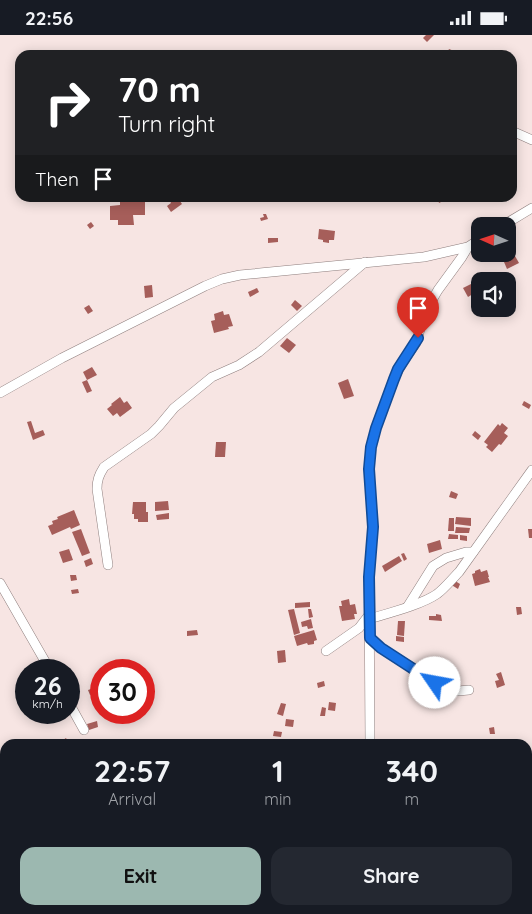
<!DOCTYPE html>
<html lang="en">
<head>
<meta charset="utf-8">
<style>
	body { margin:0; font-family:Quicksand,sans-serif; background:#242831; color:#f1f3f6; height:100vh; display:flex; flex-direction:column; font-size:19px; white-space:nowrap }
	* { box-sizing:border-box; margin:0 }
	p { font-size:16px; color:#9ea1a6 }
	.icon { flex:none; width:28px; height:28px; fill:none; stroke:currentColor; stroke-width:2; stroke-linecap:round; stroke-linejoin:round }
	.map { position:relative; flex:1; overflow:hidden }
	.details { position:absolute; left:0px; top:704px; width:532px; height:176px; display:flex; flex-direction:column; background:#171b24; border-radius:15px 15px 0 0; box-shadow:0 2px 12px #0003 }
	.details>* { flex:none }
	.hud { position:absolute; left:15px; top:15px; width:502px; height:152px; border-radius:15px; box-shadow:0 2px 12px #0003; background:#202124; color:#fff; overflow:hidden }
	.needle { width:32px; rotate:273deg }
	.fabs { position:absolute; left:471px; top:182px; display:grid; gap:10px }
	.fabs a { display:grid; place-items:center; width:45px; height:45px; border-radius:10px; background:#171b24; box-shadow:0 2px 12px #0003; font-size:25px }
	.speed { position:absolute; left:15px; top:624px; display:flex; gap:10px; font-size:25px; font-weight:700; text-align:center }
	.speed>* { display:grid; place-content:center; width:65px; height:65px; border-radius:50%; background:#171b24; box-shadow:0 2px 12px #0003; line-height:1 }
	.speed small { font-size:12px; font-weight:400 }
	.speed .limit { border:8px solid #d22; background:#fff; color:#111 }
	.pin { position:absolute; display:grid; place-items:center; width:42px; height:42px; color:#fff; margin:-51px -21px; border-radius:50% 50% 50% 0; rotate:-45deg; box-shadow:0 0 5px #0007 }
	.pin .icon { rotate:45deg }
	.me { position:absolute; width:55px; margin:-28px; rotate:303deg; stroke-linejoin:round; filter:drop-shadow(0 0 4px #0008) }
	.turn { display:flex; align-items:center; gap:18px; height:105px; padding:0 20px; font-size:22px }
	.turn .icon { width:65px; height:65px; stroke-width:2.5 }
	.turn b { display:block; font-size:35px; line-height:42px }
	.then { display:flex; align-items:center; height:48px; padding:0 20px; background:#0003; gap:10px; font-size:19px }
	.eta { display:flex; justify-content:space-evenly; align-items:center; height:85px; text-align:center }
	.eta b { font-size:30px; font-weight:700; line-height:35px }
	.action { display:flex; gap:10px; margin-top:auto; padding:10px 20px }
	.action a { flex:1; height:58px; border-radius:15px; background:#9cb8b0; color:#111; font-size:20px; font-weight:700; line-height:58px; text-align:center }
	.action a+a { background:#242831; color:#f1f3f6 }
	.status { display:flex; justify-content:space-between; align-items:center; height:35px; padding:0 25px; background:#171b24; direction:ltr }
	.status svg { height:14px; fill:currentColor }
	.map>svg:first-child { display:block }
</style>
</head>
<body>
<div class="status"><b>22:56</b><svg viewBox="0 0 49 12"><path d="M0 12V9h3v3zM5 12V6h3v6zM10 12V3h3v9zM15 12V0h3v12zM26 1h20v11H26zM47 4h2v5h-2z"/></svg></div>
<div class="map">
<svg width="532" height="879" viewBox="0 0 532 879">
	<rect width="100%" height="100%" fill="#f7e5e3"/>
	<!-- building -->
	<g fill="#a65e5a">
		<polygon points="426,0 434,0 427,7 423,3"/>
		<polygon points="449,14 454,16 452,20 441,20 441,18 446,20"/>
		<polygon points="168,162 177,162 182,169 171,177 167,171 171,168"/>
		<polygon points="430,162 443,162 440,168"/>
		<polygon points="120,163 133,163 133,167 145,167 145,180 133,180 134,190 118,190 118,185 110,185 110,171 120,170"/>
		<polygon points="263,179 266,179 268,184 261,186 260,183 264,182"/>
		<polygon points="91,187 94,191 90,194 87,190"/>
		<polygon points="319,194 335,196 334,205 329,205 329,208 323,207 323,205 318,204"/>
		<polygon points="268,203 278,203 278,207 268,208"/>
		<polygon points="515,221 519,228 507,234 504,227"/>
		<polygon points="471,249 476,257 468,262 463,253"/>
		<polygon points="152,250 153,262 145,263 144,251"/>
		<polygon points="257,253 259,257 250,262 248,257"/>
		<polygon points="295,265 302,271 297,276 291,270"/>
		<polygon points="89,270 93,276 88,279 84,273"/>
		<polygon points="223,276 224,280 229,279 233,291 228,292 229,294 214,298 211,286 215,285 214,279"/>
		<polygon points="287,303 296,310 289,318 280,311"/>
		<polygon points="92,332 97,340 87,345 83,337"/>
		<polygon points="348,344 354,361 344,364 338,348"/>
		<polygon points="87,345 92,356 87,358 82,347"/>
		<polygon points="120,362 124,368 127,366 132,373 120,382 117,378 113,381 107,374 112,370 111,369"/>
		<polygon points="524,366 531,370 529,374 522,370"/>
		<polygon points="31,386 35,398 43,395 45,400 33,405 27,387"/>
		<polygon points="502,388 508,393 504,398 508,401 501,410 499,409 492,417 486,412 488,410 484,407 498,389 500,391"/>
		<polygon points="475,396 481,401 478,405 472,400"/>
		<polygon points="216,407 226,407 225,422 215,422"/>
		<polygon points="451,456 458,459 456,464 449,462"/>
		<polygon points="168,466 169,475 155,476 155,467"/>
		<polygon points="133,467 146,467 146,477 148,477 148,487 138,487 138,484 134,484 134,479 132,479"/>
		<polygon points="74,475 80,490 71,494 70,492 52,500 48,491 53,489 52,486 58,484 57,482"/>
		<polygon points="169,478 169,484 157,485 156,480"/>
		<polygon points="456,482 471,483 471,491 455,489"/>
		<polygon points="449,483 454,483 454,496 448,496"/>
		<polygon points="456,492 470,493 469,498 455,498"/>
		<polygon points="81,494 90,518 82,521 72,497"/>
		<polygon points="528,494 532,494 532,503 529,503"/>
		<polygon points="449,499 458,500 458,504 448,504"/>
		<polygon points="460,500 467,501 467,506 460,505"/>
		<polygon points="440,505 442,514 429,518 427,509"/>
		<polygon points="69,514 73,525 63,528 59,517"/>
		<polygon points="404,518 407,524 404,526 401,519"/>
		<polygon points="399,521 402,526 385,537 382,531"/>
		<polygon points="91,523 93,529 86,532 84,526"/>
		<polygon points="480,534 481,537 487,535 489,542 488,542 490,547 475,551 472,539 475,538 475,536"/>
		<polygon points="70,540 76,540 77,545 71,546"/>
		<polygon points="452,544 460,549 458,554 450,549"/>
		<polygon points="78,554 79,558 72,559 71,555"/>
		<polygon points="349,564 350,570 355,569 357,579 354,579 355,584 342,586 339,571 342,571 341,566"/>
		<polygon points="310,567 310,572 295,573 295,568"/>
		<polygon points="516,572 521,572 522,579 517,580"/>
		<polygon points="294,574 300,598 294,600 288,575"/>
		<polygon points="308,574 311,574 313,582 309,583"/>
		<polygon points="436,579 441,580 442,586 429,585 429,581 436,581"/>
		<polygon points="311,584 313,593 308,594 307,591 302,592 301,587"/>
		<polygon points="398,586 405,586 404,601 397,600"/>
		<polygon points="197,595 198,600 187,601 187,596"/>
		<polygon points="314,595 317,605 314,606 314,609 308,610 307,608 297,611 294,601"/>
		<polygon points="396,601 404,602 404,607 396,606"/>
		<polygon points="285,615 286,627 278,628 277,616"/>
		<polygon points="501,637 505,650 497,653 495,646 499,645 496,639"/>
		<polygon points="324,646 325,651 318,653 317,648"/>
		<polygon points="97,652 99,657 90,660 88,655"/>
		<polygon points="329,667 336,668 335,676 328,675"/>
		<polygon points="281,668 286,669 283,681 277,679"/>
		<polygon points="322,672 326,673 325,681 320,681"/>
		<polygon points="286,684 294,685 293,692 285,691"/>
		<polygon points="97,686 98,692 89,695 87,689"/>
		<polygon points="494,692 495,699 490,699 489,693"/>
		<polygon points="274,696 282,697 281,702 273,701"/>
		<polygon points="66,703 67,705 70,704 74,704 77,709 57,709"/>
		<polygon points="4,754 5,755 5,764 0,757"/>
	</g>
	<g fill="none" stroke-linecap="round" stroke-linejoin="round">
		<defs>
			<g id="street">
				<polyline points="512,96 532,105"/>
				<polyline points="502,191 532,173"/>
				<polyline points="0,358 62,323 205,251 222,244 240,240 424,222 468,212 480,204"/>
				<path d="M108,530L97,454C97,445 99,440 104,432L151,399L159,391L174,373L212,342L239,330L259,317L365,227"/>
				<polyline points="0,548 50,635"/>
				<polyline points="408,571 433,531 446,523 466,517 473,517"/>
				<path d="M369,584C389,578 421,570 437,559C445,553 452,544 459,537L532,435"/>
				<polyline points="369,603 381,613 447,655 458,656 469,655"/>
				<polyline points="326,616 359,593 369,580"/>
				<polyline points="69,668 84,695"/>
				<polyline points="370,709 369,542 373,493 369,434 371,412 376,393 394,343 403,327 416,308 425,277 438,255 462,222 468,212"/>
				<polyline points="83,879 85,875"/>
				<polyline points="378,879 379,875"/>
			</g>
		</defs>
		<!-- street casing -->
		<use href="#street" stroke="#8e7e7d" stroke-width="10"/>
		<!-- street -->
		<use href="#street" stroke="#fff" stroke-width="9"/>
	</g>
	<g fill="none" stroke-linecap="round" stroke-linejoin="round">
		<defs>
			<polyline id="route" points="418,303 398,334 394,344 376,393 371,412 369,434 373,492 369,542 370,603 381,613 435,648"/>
		</defs>
		<!-- route casing -->
		<use href="#route" stroke="#114b97" stroke-width="12"/>
		<!-- route -->
		<use href="#route" stroke="#1a73e8" stroke-width="9"/>
	</g>
</svg>
<div class="fabs">
<a><svg class="needle" viewBox="-14 -14 28 28"><path d="M0-13l5 13h-10z" fill="#e53935"/><path d="M0 13l5-13h-10z" fill="#9ea1a6"/></svg></a>
<a><svg class="icon" aria-label="sound" viewBox="0 0 24 24"><path d="M4 9h4l5-4v14l-5-4H4zM17 9q2 3 0 6"/></svg></a>
</div>
<div class="speed"><div>26<small>km/h</small></div><div class="limit">30</div></div>
<div class="pin" style="left:418px;top:303px;background:#d93025"><svg class="icon" aria-label="arrive" viewBox="0 0 24 24"><path d="M6 21V4h12l-3 4 3 4H6"/></svg></div>
<svg class="me" style="left:435px;top:648px" viewBox="-20 -20 40 40"><circle r="19" fill="#fff"/><path d="M0-13L10 11 0 6-10 11z" fill="#1a73e8"/></svg>
<div class="hud">
<div class="turn"><svg class="icon" aria-label="right" viewBox="0 0 24 24"><path d="M7 20v-9h11M14 6l5 5-5 5"/></svg><div><b>70 m</b>Turn right</div></div>
<div class="then">Then<svg class="icon" aria-label="arrive" viewBox="0 0 24 24"><path d="M6 21V4h12l-3 4 3 4H6"/></svg></div>
</div>
<section class="details">
<div class="eta">
<div><b>22:57</b><p>Arrival</p></div>
<div><b>1</b><p>min</p></div>
<div><b>340</b><p>m</p></div>
</div>
<div class="action"><a>Exit</a><a>Share</a></div>
</section>
</div>
</body>
</html>
